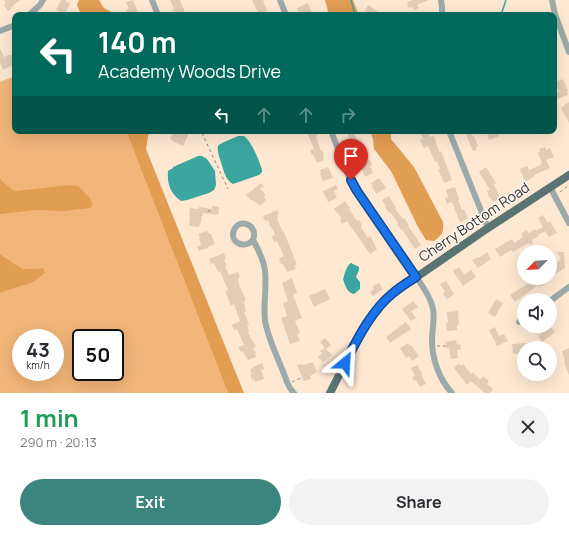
<!DOCTYPE html>
<html lang="en">
<head>
<meta charset="utf-8">
<style>
	body { margin:0; font-family:Manrope,sans-serif; background:#f2f2f3; color:#2b2b33; height:100vh; display:flex; flex-direction:column; font-size:15px; white-space:nowrap }
	* { box-sizing:border-box; margin:0 }
	p { font-size:13px; color:#7c7c81 }
	.icon { flex:none; width:22px; height:22px; fill:none; stroke:currentColor; stroke-width:2; stroke-linecap:round; stroke-linejoin:round }
	.map { position:relative; height:393px; overflow:hidden }
	.sheet { display:flex; flex-direction:column; background:#fff; flex:1 }
	.sheet>* { flex:none }
	.top-card { position:absolute; left:12px; top:12px; width:545px; height:122px; border-radius:8px; box-shadow:0 4px 16px #0002; background:#00695c; color:#fff; overflow:hidden }
	.needle { width:26px; rotate:245deg }
	.tools { position:absolute; left:517px; top:245px; display:grid; gap:8px }
	.tools a { display:grid; place-items:center; width:40px; height:40px; border-radius:50%; background:#fff; box-shadow:0 4px 16px #0002; font-size:20px }
	.speed { position:absolute; left:12px; top:329px; display:flex; gap:8px; font-size:20px; font-weight:700; text-align:center }
	.speed>* { display:grid; place-content:center; width:52px; height:52px; border-radius:50%; background:#fff; box-shadow:0 4px 16px #0002; line-height:1 }
	.speed small { font-size:10px; font-weight:400 }
	.speed .limit { border:2px solid #111; border-radius:6px; background:#fff; color:#111 }
	.pin { position:absolute; display:grid; place-items:center; width:34px; height:34px; color:#fff; margin:-41px -17px; border-radius:50% 50% 50% 0; rotate:-45deg; box-shadow:0 0 4px #0007 }
	.pin .icon { rotate:45deg }
	.me { position:absolute; width:44px; margin:-22px; rotate:27deg; stroke-linejoin:round; filter:drop-shadow(0 0 3px #0008) }
	.turn { display:flex; align-items:center; gap:14px; height:84px; padding:0 20px; font-size:18px }
	.turn .icon { width:52px; height:52px; stroke-width:2.5 }
	.turn b { display:block; font-size:28px; line-height:34px }
	.lanes { display:flex; align-items:center; height:38px; padding:0 20px; background:#0003; justify-content:center; gap:20px; direction:ltr }
	.lanes .off { opacity:.35 }
	.round { display:grid; place-items:center; flex:none; width:42px; height:42px; border-radius:21px; background:#f2f2f3 }
	.overview { display:flex; align-items:center; justify-content:space-between; height:68px; padding:0 20px }
	h1 { font-size:24px; font-weight:700; line-height:30px; color:#1e9e55 }
	.action { display:flex; gap:8px; margin-top:auto; padding:8px 20px }
	.action a { flex:1; height:46px; border-radius:24px; background:#3c847e; color:#fff; font-size:16px; font-weight:700; line-height:46px; text-align:center }
	.action a+a { background:#f2f2f3; color:#2b2b33 }
	.map>svg:first-child { display:block }
</style>
</head>
<body>
<div class="map">
<svg width="569" height="393" viewBox="0 0 569 393">
	<rect width="100%" height="100%" fill="#fee8d2"/>
	<!-- green -->
	<path fill="#f1b578" fill-rule="evenodd" d="M15,76V131H126L228,393H0V293L25,285L43,268L23,269L0,254V82ZM21,338H55V372H21ZM81,338H115V372H81Z"/>
	<!-- forest -->
	<g fill="#e19d52">
		<polygon points="79,0 99,0 104,8 117,15 81,15 77,5"/>
		<polygon points="325,0 353,0 359,15 329,15"/>
		<polygon points="126,131 149,131 146,149 244,393 228,393"/>
		<path d="M370,131H391V139L414,167L443,222C444,233 442,235 434,241L426,240L418,227L391,171L374,149L373,139Z"/>
		<polygon points="0,178 3,182 14,191 34,189 70,185 78,186 89,197 93,204 90,208 64,211 35,210 0,214"/>
		<polygon points="0,254 23,269 43,268 45,273 33,282 25,285 0,293"/>
	</g>
	<!-- water -->
	<g fill="#3aa69f">
		<path d="M238,136H244C252,142 259,160 262,170V172L259,175L233,184C225,180 223,168 220,159C219,156 217,150 218,146C220,143 234,138 238,136Z"/>
		<path d="M198,156H202L207,159L215,171L216,185L214,190L209,193L187,200L181,201C170,193 167,184 168,171L173,168V167Z"/>
		<path d="M351,263L359,267V270L356,277L360,282V289L354,294C347,293 345,285 343,279C345,274 346,266 351,263Z"/>
	</g>
	<g fill="none" stroke-linecap="round" stroke-linejoin="round">
		<!-- stream -->
		<g stroke="#3aa69f" stroke-width="1.5">
			<polyline points="351,0 355,15"/>
			<polyline points="501,15 506,0"/>
		</g>
	</g>
	<!-- building -->
	<g fill="#e2ccb7">
		<polygon points="4,0 21,0 13,5 14,6 11,7 12,8 8,11 4,5 6,4"/>
		<polygon points="61,0 67,0 66,2 70,3 65,15 58,13 59,11 56,10"/>
		<polygon points="133,0 136,7 139,15 128,15 126,10 129,9 126,2"/>
		<polygon points="170,0 180,0 186,15 174,15 172,10 174,9"/>
		<polygon points="252,0 265,0 263,1 269,15 259,15"/>
		<polygon points="413,0 429,0 417,5 419,8 414,10 413,7 409,8 407,2"/>
		<polygon points="308,3 312,13 309,15 302,15 301,12 299,13 297,8"/>
		<polygon points="368,5 383,15 369,15 364,12"/>
		<polygon points="0,48 4,57 9,55 13,55 15,59 15,64 3,70 0,63"/>
		<polygon points="563,79 568,91 567,92 568,95 557,99 555,93 559,92 555,82"/>
		<polygon points="569,102 569,123 561,108 564,106 564,105"/>
		<polygon points="174,131 177,131 182,134 183,131 185,131 189,133 183,146 172,141 172,140 170,138"/>
		<polygon points="309,131 315,131 317,136 316,137 321,151 322,150 324,154 323,155 324,160 317,163 313,154 312,155 310,150 314,149 307,132"/>
		<polygon points="346,131 353,131 359,144 360,144 361,146 364,145 366,150 355,155 352,147 353,146"/>
		<polygon points="427,131 430,137 434,136 439,152 441,151 452,180 444,183 438,169 440,169 437,161 435,162 428,146 424,148 420,140 423,139 421,134"/>
		<polygon points="493,131 506,131 498,134 499,136 489,140 487,133"/>
		<polygon points="471,132 473,137 474,136 478,146 476,147 477,150 473,151 466,134"/>
		<polygon points="545,147 546,150 550,148 554,157 546,160 550,168 534,175 535,176 531,178 531,179 525,181 520,169 527,166 529,170 541,165 540,164 542,163 538,153 540,152 539,149"/>
		<polygon points="370,160 372,165 370,166 373,173 365,177 362,169 361,169 359,165"/>
		<polygon points="328,167 333,178 323,181 320,173 321,173 320,170"/>
		<polygon points="486,167 496,183 494,184 500,199 493,202 490,197 489,197 487,191 490,190 479,172"/>
		<polygon points="379,178 386,188 376,194 374,190 372,187 373,186 371,183"/>
		<polygon points="261,183 264,186 260,189 266,195 264,197 266,200 260,206 253,200 252,201 246,195"/>
		<polygon points="336,185 338,189 334,191 337,198 328,202 323,191"/>
		<polygon points="455,187 459,199 458,200 462,210 464,209 468,218 460,222 452,202 447,204 445,198 448,197 446,190"/>
		<polygon points="389,196 396,208 395,209 403,219 404,218 409,225 408,226 421,245 415,249 402,229 401,230 397,224 398,223 390,212 389,213 385,207 386,206 382,200"/>
		<polygon points="345,201 350,208 349,209 357,221 359,220 362,225 361,226 362,229 368,238 370,236 377,249 370,254 347,221 342,224 340,220 342,219 334,209"/>
		<polygon points="212,206 219,207 218,215 203,213 203,216 202,215 201,223 200,223 199,227 189,226 190,215 189,215 190,208 198,209 199,207 212,209"/>
		<polygon points="277,210 279,214 277,215 278,218 277,219 283,232 284,232 297,265 294,266 296,269 287,272 286,269 285,269 283,264 281,264 279,258 284,256 277,241 274,242 272,236 275,235 271,226 270,226 268,220 265,221 263,216"/>
		<polygon points="543,215 548,223 550,221 557,233 549,237 545,231 538,235 539,236 532,240 533,243 530,245 528,243 513,252 511,250 500,257 495,249 512,239 514,243 523,237 521,234 526,230 529,233 535,229 536,231 543,227 538,218"/>
		<polygon points="207,231 209,234 211,234 215,244 208,247 208,248 199,251 197,247 201,245 199,238 200,237 198,234"/>
		<polygon points="487,252 491,259 478,268 472,260 478,257 479,258"/>
		<polygon points="557,252 564,252 565,268 550,277 550,263 553,258 556,263 561,259"/>
		<polygon points="224,253 226,259 224,260 227,265 225,266 229,275 238,272 240,277 238,278 239,285 246,300 244,301 246,311 244,312 249,324 247,325 249,331 248,332 252,341 253,341 256,347 253,348 256,353 255,354 256,357 248,360 243,351 241,352 238,347 244,345 237,329 234,330 232,325 240,321 234,304 231,306 225,291 228,290 220,271 218,272 214,263 211,264 209,259"/>
		<polygon points="459,267 464,275 471,270 476,277 463,286 453,271"/>
		<polygon points="292,278 297,293 293,295 302,318 295,321 300,333 297,334 300,341 290,344 281,318 287,316 283,303 288,301 282,283"/>
		<polygon points="534,278 546,278 548,282 540,287 538,285 515,302 510,295 533,280"/>
		<polygon points="446,281 454,294 447,299 443,294 445,292 440,284"/>
		<polygon points="379,283 383,289 373,296 370,292 374,289 373,288 374,287 373,286"/>
		<polygon points="325,289 330,299 314,307 309,296"/>
		<polygon points="496,299 503,303 495,317 488,313"/>
		<polygon points="413,301 418,307 411,311 416,318 411,321 402,309"/>
		<polygon points="458,311 459,325 457,325 457,330 447,331 446,323 448,323 447,312"/>
		<polygon points="406,322 411,329 390,343 386,337"/>
		<polygon points="550,326 555,332 542,342 538,336"/>
		<polygon points="495,327 499,336 504,334 508,341 497,346 489,330"/>
		<polygon points="325,338 331,345 326,349 332,355 323,362 318,357 322,353 320,351 325,348 320,342"/>
		<polygon points="456,340 457,345 460,344 461,349 457,350 458,358 451,359 449,348 447,349 445,342"/>
		<polygon points="408,343 410,346 411,345 419,356 412,361 409,356 406,358 400,348"/>
		<polygon points="527,343 527,348 524,348 524,353 513,354 512,344"/>
		<polygon points="569,348 569,375 564,362 565,361 562,351"/>
		<polygon points="313,362 317,372 310,376 311,379 304,381 297,365 302,364 303,365"/>
		<polygon points="262,363 264,369 261,370 264,379 255,382 254,379 252,380 250,375 252,374 250,369 253,368 253,367"/>
		<polygon points="459,363 460,366 463,364 471,374 473,372 479,379 481,379 483,376 489,381 487,384 493,389 490,393 485,393 471,381 467,385 454,368"/>
		<polygon points="417,365 423,375 421,375 426,384 420,387 416,380 414,381 412,377 415,376 411,368"/>
	</g>
	<g fill="none" stroke-linecap="round" stroke-linejoin="round">
		<!-- path -->
		<g stroke="#968778" stroke-width="1" stroke-dasharray="3 3" stroke-linecap="butt">
			<polyline points="202,133 228,189"/>
			<polyline points="560,192 569,185"/>
			<polyline points="208,211 211,211"/>
			<polyline points="437,346 446,346"/>
			<polyline points="292,382 303,377"/>
		</g>
		<!-- minor -->
		<g stroke="#9caba9" stroke-width="6">
			<polyline points="152,0 158,15"/>
			<polyline points="280,0 286,15"/>
			<polyline points="441,0 442,8 442,15"/>
			<polyline points="552,0 555,14 569,52"/>
			<polyline points="29,15 40,5 43,0"/>
			<polyline points="0,31 15,25"/>
			<path d="M331,131L347,172L353,185C370,212 389,238 407,264C416,277 430,294 433,309C435,319 432,330 432,340C432,359 439,379 452,393"/>
			<polyline points="449,131 488,228"/>
			<polyline points="550,187 569,223"/>
			<path d="M253,240C244,250 229,242 234,230C239,217 259,225 253,240C258,249 264,260 265,271C267,288 263,304 265,321C269,342 280,362 287,382L290,388L294,393"/>
			<polyline points="550,301 569,287"/>
			<polyline points="519,322 524,318"/>
		</g>
		<!-- major -->
		<polyline stroke="#597472" stroke-width="8" points="330,393 361,332 380,306 392,294 485,230 569,175"/>
	</g>
	<g fill="none" stroke-linecap="round" stroke-linejoin="round">
		<defs>
			<path id="route" d="M345,363C358,338 371,311 393,293C400,287 408,282 416,277L357,191L351,180"/>
		</defs>
		<!-- route casing -->
		<use href="#route" stroke="#114b97" stroke-width="10"/>
		<!-- route -->
		<use href="#route" stroke="#1a73e8" stroke-width="7"/>
	</g>
	<g text-anchor="middle" stroke-width="3" stroke-linejoin="round" paint-order="stroke">
		<!-- street labels -->
		<g font-size="14" fill="#382f27" stroke="#fdf8f4">
			<text transform="translate(474 222) rotate(-34)" y="5">Cherry Bottom Road</text>
		</g>
	</g>
</svg>
<div class="tools">
<a><svg class="needle" viewBox="-14 -14 28 28"><path d="M0-13l5 13h-10z" fill="#e53935"/><path d="M0 13l5-13h-10z" fill="#7c7c81"/></svg></a>
<a><svg class="icon" aria-label="sound" viewBox="0 0 24 24"><path d="M4 9h4l5-4v14l-5-4H4zM17 9q2 3 0 6"/></svg></a>
<a><svg class="icon" aria-label="search" viewBox="0 0 24 24"><circle cx="10" cy="10" r="6"/><path d="M15 15l6 6"/></svg></a>
</div>
<div class="speed"><div>43<small>km/h</small></div><div class="limit">50</div></div>
<div class="pin" style="left:351px;top:180px;background:#d93025"><svg class="icon" aria-label="arrive" viewBox="0 0 24 24"><path d="M6 21V4h12l-3 4 3 4H6"/></svg></div>
<svg class="me" style="left:345px;top:363px" viewBox="-20 -20 40 40"><path d="M0-17L14 15 0 8-14 15z" fill="#1a73e8" stroke="#fff" stroke-width="4"/></svg>
<div class="top-card">
<div class="turn"><svg class="icon" aria-label="left" viewBox="0 0 24 24"><path d="M17 20v-9H6M10 6l-5 5 5 5"/></svg><div><b>140 m</b>Academy Woods Drive</div></div>
<div class="lanes"><svg class="icon" aria-label="left" viewBox="0 0 24 24"><path d="M17 20v-9H6M10 6l-5 5 5 5"/></svg><svg class="icon off" aria-label="ahead" viewBox="0 0 24 24"><path d="M12 20V5M6 11l6-6 6 6"/></svg><svg class="icon off" aria-label="ahead" viewBox="0 0 24 24"><path d="M12 20V5M6 11l6-6 6 6"/></svg><svg class="icon off" aria-label="right" viewBox="0 0 24 24"><path d="M7 20v-9h11M14 6l5 5-5 5"/></svg></div>
</div>
</div>
<section class="sheet">
<div class="overview"><div><h1>1 min</h1><p>290 m · 20:13</p></div><a class="round"><svg class="icon" aria-label="close" viewBox="0 0 24 24"><path d="M6 6l12 12M18 6L6 18"/></svg></a></div>
<div class="action"><a>Exit</a><a>Share</a></div>
</section>
</body>
</html>
